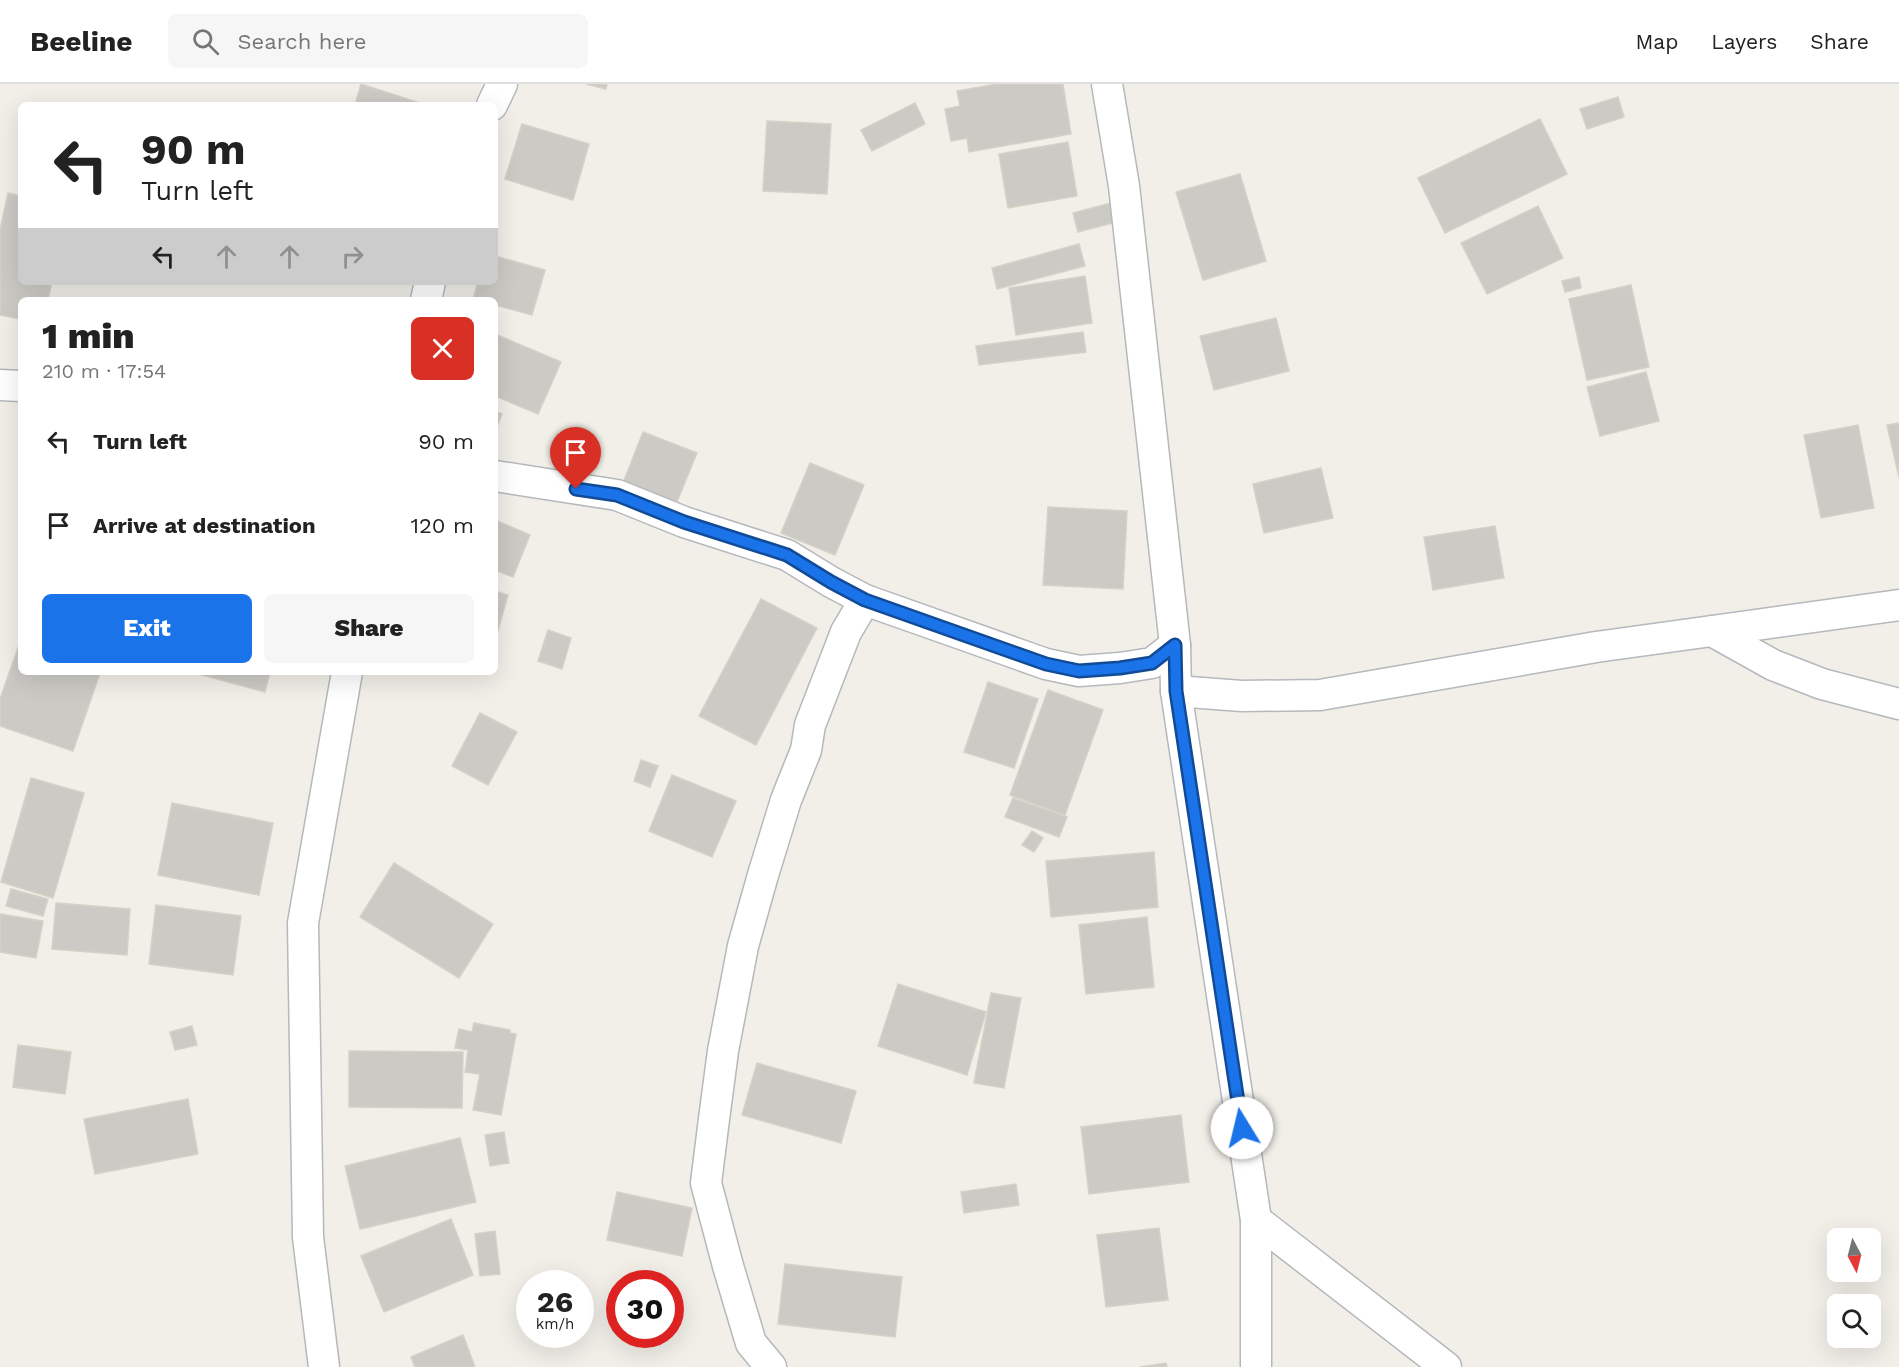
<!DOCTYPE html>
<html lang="en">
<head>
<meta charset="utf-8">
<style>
	body { margin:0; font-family:"Work Sans",sans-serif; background:#f6f6f6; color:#222; height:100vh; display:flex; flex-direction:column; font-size:22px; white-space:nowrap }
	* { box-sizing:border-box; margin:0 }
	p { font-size:20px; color:#767676 }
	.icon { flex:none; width:33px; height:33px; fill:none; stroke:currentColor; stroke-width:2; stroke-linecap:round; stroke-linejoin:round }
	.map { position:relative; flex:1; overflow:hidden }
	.details { position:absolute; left:18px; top:213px; width:480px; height:378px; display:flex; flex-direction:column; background:#fff; border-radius:9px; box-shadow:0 6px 24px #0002 }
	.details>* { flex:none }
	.guide { position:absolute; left:18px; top:18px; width:480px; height:183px; border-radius:9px; box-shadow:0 6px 24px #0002; background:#fff; color:#222; overflow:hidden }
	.needle { width:39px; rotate:173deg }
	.controls { position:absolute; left:1827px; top:1144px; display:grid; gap:12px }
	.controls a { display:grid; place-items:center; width:54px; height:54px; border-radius:9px; background:#fff; box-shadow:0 6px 24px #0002; font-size:30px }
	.speed { position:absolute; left:516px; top:1186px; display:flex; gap:12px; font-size:30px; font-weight:700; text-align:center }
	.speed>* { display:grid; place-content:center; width:78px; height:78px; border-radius:50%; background:#fff; box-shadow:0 6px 24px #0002; line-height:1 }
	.speed small { font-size:15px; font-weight:400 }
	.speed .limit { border:9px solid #d22; background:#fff; color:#111 }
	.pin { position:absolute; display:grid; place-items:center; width:51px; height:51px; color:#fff; margin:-62px -26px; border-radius:50% 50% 50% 0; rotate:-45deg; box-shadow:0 0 6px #0007 }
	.pin .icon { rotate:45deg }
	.me { position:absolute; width:66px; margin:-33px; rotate:351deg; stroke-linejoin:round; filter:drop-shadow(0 0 4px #0008) }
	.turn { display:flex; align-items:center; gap:21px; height:126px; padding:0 24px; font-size:27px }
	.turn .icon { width:78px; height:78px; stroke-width:2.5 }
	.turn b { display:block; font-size:42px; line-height:51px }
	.lanes { display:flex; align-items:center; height:57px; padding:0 24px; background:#0003; justify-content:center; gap:30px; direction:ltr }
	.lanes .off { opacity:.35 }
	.round { display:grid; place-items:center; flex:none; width:63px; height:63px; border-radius:9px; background:#f6f6f6 }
	.head { display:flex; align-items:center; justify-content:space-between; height:102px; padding:0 24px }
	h1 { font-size:36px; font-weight:800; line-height:45px }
	.primary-button { display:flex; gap:12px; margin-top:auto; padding:12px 24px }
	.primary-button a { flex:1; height:69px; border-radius:9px; background:#1a73e8; color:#fff; font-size:24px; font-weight:800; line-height:69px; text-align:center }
	.primary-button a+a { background:#f6f6f6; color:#222 }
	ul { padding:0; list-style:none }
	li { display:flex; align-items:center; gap:18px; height:84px; padding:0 24px }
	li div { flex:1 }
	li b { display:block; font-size:22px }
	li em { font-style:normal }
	header { display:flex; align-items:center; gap:36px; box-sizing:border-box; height:84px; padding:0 30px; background:#fff; border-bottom:2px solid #e0e0e0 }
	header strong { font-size:28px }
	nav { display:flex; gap:33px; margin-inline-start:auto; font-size:21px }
	.search { width:420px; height:54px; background:#f6f6f6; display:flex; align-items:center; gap:15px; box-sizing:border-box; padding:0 21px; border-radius:9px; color:#767676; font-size:22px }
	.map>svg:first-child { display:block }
</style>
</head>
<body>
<header>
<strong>Beeline</strong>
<div class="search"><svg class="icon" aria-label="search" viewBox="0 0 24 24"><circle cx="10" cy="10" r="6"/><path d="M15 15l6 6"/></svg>Search here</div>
<nav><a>Map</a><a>Layers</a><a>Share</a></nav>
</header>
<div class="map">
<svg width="1899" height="1283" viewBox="0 0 1899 1283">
	<rect width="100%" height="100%" fill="#f1efe8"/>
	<!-- building -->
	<g fill="#cccac5" stroke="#d6d1c6" stroke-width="1.5">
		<polygon points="361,0 423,20 423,21 355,21"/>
		<polygon points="586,0 607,0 606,5"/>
		<polygon points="997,0 1063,0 1071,50 969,68 967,54 951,57 945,25 960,22 957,7"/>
		<polygon points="1618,13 1624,33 1587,45 1580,25"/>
		<polygon points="915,19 925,40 872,67 861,46"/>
		<polygon points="1540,35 1567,90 1445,149 1418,94"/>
		<polygon points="767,37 831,40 827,110 763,107"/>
		<polygon points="522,40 589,60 573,116 505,95"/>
		<polygon points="1068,58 1077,112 1008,124 999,70"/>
		<polygon points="1240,90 1266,177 1203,196 1176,108"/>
		<polygon points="8,109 21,112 21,198 52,198 48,216 21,216 21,235 0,231 0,146"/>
		<polygon points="1115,118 1120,137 1078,148 1073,129"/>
		<polygon points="1538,122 1563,174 1487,210 1461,159"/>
		<polygon points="1079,160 1085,182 997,205 992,184"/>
		<polygon points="495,172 545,186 532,231 495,221 495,216 473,215 478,198 495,198"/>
		<polygon points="1085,192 1092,239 1016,251 1009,204"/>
		<polygon points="1579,193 1581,204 1565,208 1562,197"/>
		<polygon points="1631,201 1649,283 1587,296 1569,215"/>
		<polygon points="1276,234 1289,287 1214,306 1200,252"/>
		<polygon points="1083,248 1086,268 979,281 976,262"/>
		<polygon points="495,250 561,278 538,330 495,312"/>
		<polygon points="1646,288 1659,337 1600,352 1587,303"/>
		<polygon points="495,327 502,330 495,348"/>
		<polygon points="1899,339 1899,393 1887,341"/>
		<polygon points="1858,341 1874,424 1821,434 1804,351"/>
		<polygon points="643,348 697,369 676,420 623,399"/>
		<polygon points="810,379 864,401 835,471 781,449"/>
		<polygon points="1321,384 1333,434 1264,449 1253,400"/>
		<polygon points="1048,423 1127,427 1123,505 1043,501"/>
		<polygon points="495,436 530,451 513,493 495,486"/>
		<polygon points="1495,442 1504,494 1433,506 1424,453"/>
		<polygon points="495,507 508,511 495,557"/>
		<polygon points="761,515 817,544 756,661 699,632"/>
		<polygon points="548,546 571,554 562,585 538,577"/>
		<polygon points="19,561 21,562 21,588 100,589 73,667 0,642 0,615"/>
		<polygon points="191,588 270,588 265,608"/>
		<polygon points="988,598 1038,615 1014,684 964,668"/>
		<polygon points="1048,606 1103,626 1065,731 1010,711"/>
		<polygon points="480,629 517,648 488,701 452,682"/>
		<polygon points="641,676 658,682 650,703 634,697"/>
		<polygon points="672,691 736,717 712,773 649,747"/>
		<polygon points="31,694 84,709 53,814 1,798"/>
		<polygon points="1013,714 1067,733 1059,753 1005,733"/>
		<polygon points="172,719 273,739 259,811 158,791"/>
		<polygon points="1032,747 1043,754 1034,768 1022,761"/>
		<polygon points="1154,768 1158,823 1051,833 1046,777"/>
		<polygon points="394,779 493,840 459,894 360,833"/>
		<polygon points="11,805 48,815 43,832 6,822"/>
		<polygon points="56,819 130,825 127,871 52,865"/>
		<polygon points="156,821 241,832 233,891 149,880"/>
		<polygon points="0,830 43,837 36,874 0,868"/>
		<polygon points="1147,833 1154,903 1086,910 1079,841"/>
		<polygon points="898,900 986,928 967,991 878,962"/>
		<polygon points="991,909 1021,914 1004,1004 974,999"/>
		<polygon points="474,939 510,946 510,949 516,950 501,1031 473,1026 480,990 465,988 468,966 455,964 459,945 472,948"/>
		<polygon points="192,942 197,961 175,966 170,948"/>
		<polygon points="18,961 71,968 65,1010 13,1003"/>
		<polygon points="349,967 463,968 462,1024 349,1023"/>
		<polygon points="757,979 856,1007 841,1059 742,1031"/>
		<polygon points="188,1015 198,1070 95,1090 84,1035"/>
		<polygon points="1181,1031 1189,1098 1089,1110 1081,1043"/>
		<polygon points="504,1048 509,1079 490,1082 485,1051"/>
		<polygon points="460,1054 476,1118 360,1145 345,1082"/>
		<polygon points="1016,1100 1019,1121 964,1129 961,1108"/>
		<polygon points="617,1108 692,1124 682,1172 607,1156"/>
		<polygon points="451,1135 473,1191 384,1228 361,1172"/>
		<polygon points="1159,1144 1168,1216 1106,1223 1097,1151"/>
		<polygon points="495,1147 500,1190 480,1192 475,1150"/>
		<polygon points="785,1180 902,1193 895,1253 778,1240"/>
		<polygon points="463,1251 475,1283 415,1283 411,1273"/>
		<polygon points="1166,1279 1167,1283 1140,1283"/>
	</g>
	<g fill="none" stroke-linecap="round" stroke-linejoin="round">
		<defs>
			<g id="minor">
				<polyline points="1107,0 1124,102 1175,561 1176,607 1256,1136 1256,1283"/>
				<polyline points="492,21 502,0"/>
				<polyline points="426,216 430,198"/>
				<polyline points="0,301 21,302"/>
				<polyline points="495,392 617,411 684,438 787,471 831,498 865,516 1046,580 1079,587 1120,584 1152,579 1175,561"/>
				<polyline points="1712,547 1899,521"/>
				<polyline points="1176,607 1242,612 1320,611 1596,563 1712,547 1773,581 1822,600 1899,620"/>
				<polyline points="1256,1136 1446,1283"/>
				<polyline points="324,1283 308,1153 303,839 347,588"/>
				<polyline points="771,1283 751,1259 728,1182 706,1099 714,1035 723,967 743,862 763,791 786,716 806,666 810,641 846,548 865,516"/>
			</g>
		</defs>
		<!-- minor casing -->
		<use href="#minor" stroke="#b5b8bc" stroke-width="33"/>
		<!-- minor -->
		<use href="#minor" stroke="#fff" stroke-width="30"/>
	</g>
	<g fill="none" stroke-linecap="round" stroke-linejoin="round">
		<defs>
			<polyline id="route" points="576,405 617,411 684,438 787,471 831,498 865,516 1046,580 1079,587 1120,584 1152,579 1175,561 1176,607 1242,1044"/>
		</defs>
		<!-- route casing -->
		<use href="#route" stroke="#114b97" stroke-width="15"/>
		<!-- route -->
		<use href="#route" stroke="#1a73e8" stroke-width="10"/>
	</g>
</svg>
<div class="controls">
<a><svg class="needle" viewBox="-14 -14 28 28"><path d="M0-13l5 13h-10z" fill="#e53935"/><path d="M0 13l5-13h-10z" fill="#767676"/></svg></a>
<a><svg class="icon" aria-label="search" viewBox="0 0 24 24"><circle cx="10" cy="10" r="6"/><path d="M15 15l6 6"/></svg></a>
</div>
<div class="speed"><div>26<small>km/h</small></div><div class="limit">30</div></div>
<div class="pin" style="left:576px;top:405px;background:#d93025"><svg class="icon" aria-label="arrive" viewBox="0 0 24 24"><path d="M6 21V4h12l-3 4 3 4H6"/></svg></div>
<svg class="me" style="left:1242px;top:1044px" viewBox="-20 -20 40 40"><circle r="19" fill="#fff"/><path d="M0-13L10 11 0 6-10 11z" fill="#1a73e8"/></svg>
<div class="guide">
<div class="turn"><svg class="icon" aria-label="left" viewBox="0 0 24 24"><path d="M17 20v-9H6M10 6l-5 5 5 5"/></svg><div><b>90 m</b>Turn left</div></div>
<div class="lanes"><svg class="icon" aria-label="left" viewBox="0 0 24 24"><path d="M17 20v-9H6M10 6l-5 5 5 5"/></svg><svg class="icon off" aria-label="ahead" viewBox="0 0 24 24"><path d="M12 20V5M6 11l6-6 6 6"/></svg><svg class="icon off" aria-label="ahead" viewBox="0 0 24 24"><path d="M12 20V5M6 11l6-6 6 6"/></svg><svg class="icon off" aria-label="right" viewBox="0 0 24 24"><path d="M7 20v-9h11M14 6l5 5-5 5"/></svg></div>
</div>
<section class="details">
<div class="head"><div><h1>1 min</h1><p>210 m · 17:54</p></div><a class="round" style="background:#d93025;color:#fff"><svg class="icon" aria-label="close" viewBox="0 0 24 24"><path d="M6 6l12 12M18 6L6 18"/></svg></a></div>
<ul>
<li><svg class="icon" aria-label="left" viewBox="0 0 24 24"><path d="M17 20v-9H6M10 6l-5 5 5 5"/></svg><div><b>Turn left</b></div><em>90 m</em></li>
<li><svg class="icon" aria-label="arrive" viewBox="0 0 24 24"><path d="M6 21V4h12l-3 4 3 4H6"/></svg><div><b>Arrive at destination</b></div><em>120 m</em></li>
</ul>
<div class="primary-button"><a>Exit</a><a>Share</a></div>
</section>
</div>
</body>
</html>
